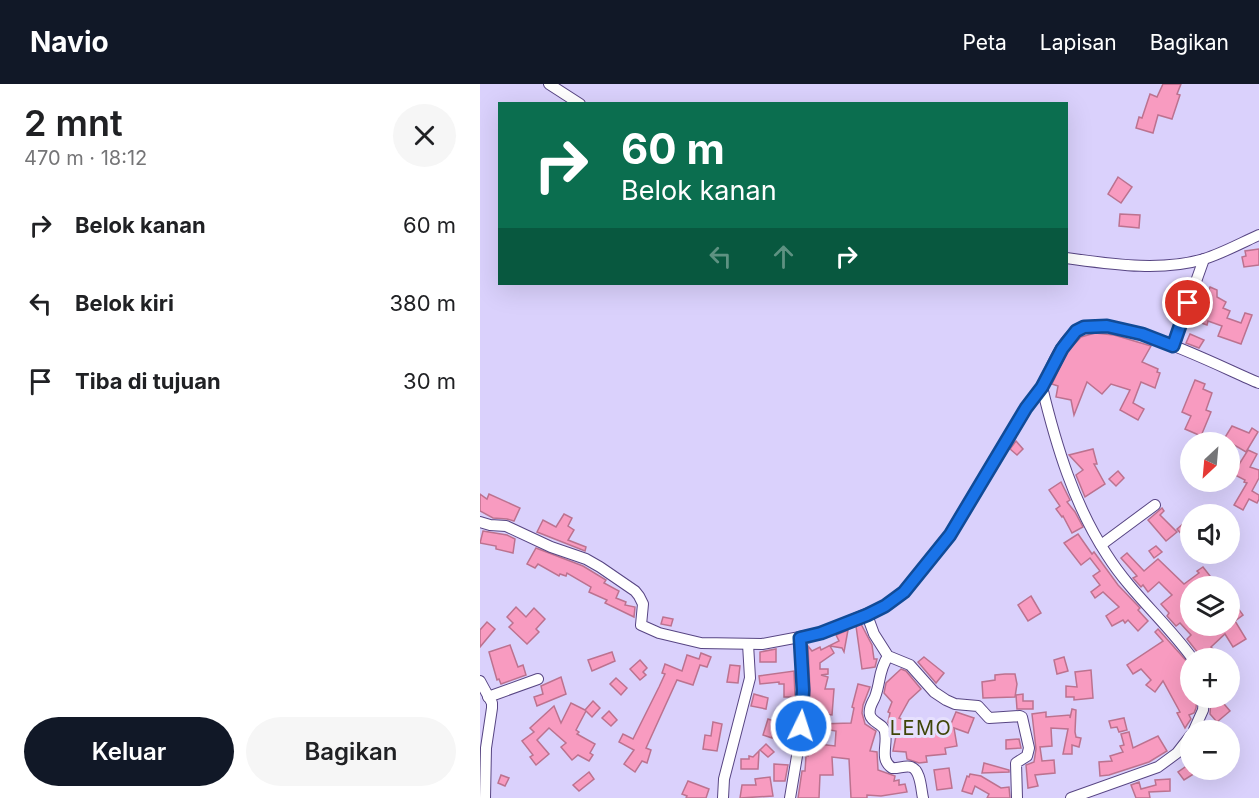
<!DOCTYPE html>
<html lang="id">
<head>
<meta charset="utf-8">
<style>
	body { margin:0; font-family:Inter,sans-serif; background:#f6f6f6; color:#202124; height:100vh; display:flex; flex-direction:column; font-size:22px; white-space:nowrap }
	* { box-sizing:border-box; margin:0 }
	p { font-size:20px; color:#757577 }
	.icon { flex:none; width:33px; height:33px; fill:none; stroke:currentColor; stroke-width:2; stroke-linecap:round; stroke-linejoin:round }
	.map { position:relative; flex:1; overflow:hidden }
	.sheet { display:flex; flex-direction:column; background:#fff; width:480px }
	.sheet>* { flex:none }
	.top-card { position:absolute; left:18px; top:18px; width:570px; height:183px; border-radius:0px; box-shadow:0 6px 24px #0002; background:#0b6e4f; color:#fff; overflow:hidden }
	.needle { width:39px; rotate:206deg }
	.buttons { position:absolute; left:700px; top:348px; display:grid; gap:12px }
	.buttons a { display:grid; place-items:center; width:60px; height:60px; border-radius:50%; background:#fff; box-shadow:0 6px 24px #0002; font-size:30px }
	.pin { position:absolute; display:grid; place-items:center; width:51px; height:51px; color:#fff; margin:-26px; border:3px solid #fff; border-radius:50%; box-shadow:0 2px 6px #0007 }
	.me { position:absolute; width:66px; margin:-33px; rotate:4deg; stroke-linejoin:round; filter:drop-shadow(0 0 4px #0008) }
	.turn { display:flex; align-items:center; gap:21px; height:126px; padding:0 24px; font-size:27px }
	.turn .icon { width:78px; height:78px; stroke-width:2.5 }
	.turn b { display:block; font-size:42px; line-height:51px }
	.lanes { display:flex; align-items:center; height:57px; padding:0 24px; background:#0003; justify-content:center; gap:30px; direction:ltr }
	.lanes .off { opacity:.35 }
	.round { display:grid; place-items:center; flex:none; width:63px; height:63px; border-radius:32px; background:#f6f6f6 }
	.head { display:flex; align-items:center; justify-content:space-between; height:102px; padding:0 24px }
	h1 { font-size:36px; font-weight:600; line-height:45px }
	.action { display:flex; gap:12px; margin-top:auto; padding:12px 24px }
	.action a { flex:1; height:69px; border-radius:36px; background:#111827; color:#fff; font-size:24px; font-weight:600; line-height:69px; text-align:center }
	.action a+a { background:#f6f6f6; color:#202124 }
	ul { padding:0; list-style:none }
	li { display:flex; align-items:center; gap:18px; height:78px; padding:0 24px }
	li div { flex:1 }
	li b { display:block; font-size:22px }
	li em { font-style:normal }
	header { display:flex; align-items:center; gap:36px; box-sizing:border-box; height:84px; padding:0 30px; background:#111827; color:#fff }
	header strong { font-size:28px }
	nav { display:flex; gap:33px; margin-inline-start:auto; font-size:21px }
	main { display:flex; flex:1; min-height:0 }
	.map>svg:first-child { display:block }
</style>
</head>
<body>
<header>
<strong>Navio</strong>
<nav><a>Peta</a><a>Lapisan</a><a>Bagikan</a></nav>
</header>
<main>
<section class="sheet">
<div class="head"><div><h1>2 mnt</h1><p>470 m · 18:12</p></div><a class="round"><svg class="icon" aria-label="close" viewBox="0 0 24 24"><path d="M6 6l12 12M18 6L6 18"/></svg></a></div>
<ul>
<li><svg class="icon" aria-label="right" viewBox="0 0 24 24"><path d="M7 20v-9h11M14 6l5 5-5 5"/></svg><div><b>Belok kanan</b></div><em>60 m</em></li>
<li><svg class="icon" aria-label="left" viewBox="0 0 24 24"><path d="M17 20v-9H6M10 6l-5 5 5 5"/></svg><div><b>Belok kiri</b></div><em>380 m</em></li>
<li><svg class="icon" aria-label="arrive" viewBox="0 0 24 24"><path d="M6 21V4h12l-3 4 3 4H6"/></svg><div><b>Tiba di tujuan</b></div><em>30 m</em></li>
</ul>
<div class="action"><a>Keluar</a><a>Bagikan</a></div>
</section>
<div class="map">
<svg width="779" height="714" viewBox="0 0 779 714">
	<rect width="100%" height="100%" fill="#dad1fc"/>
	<!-- building -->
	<g fill="#f89bc0" stroke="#bc728f" stroke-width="1.5">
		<polygon points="683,0 701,0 697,10 700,11 692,35 678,31 673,49 656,44 659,33 662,34 670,10 677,13"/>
		<polygon points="638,93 652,103 641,119 628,110"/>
		<polygon points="640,130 660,131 659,144 639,142"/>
		<polygon points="779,165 779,181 764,183 762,173 766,172 765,167"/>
		<polygon points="730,203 737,206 737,213 746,218 743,224 750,227 747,234 761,239 765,229 772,231 761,260 738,252 742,242 728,237 727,241 710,235 714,226 717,227 724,207 728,209"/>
		<polygon points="615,249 634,251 671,262 662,278 678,285 677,288 680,289 675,304 661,298 653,319 664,325 658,336 640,326 650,306 631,300 622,310 607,298 594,331 591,316 576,313 578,302 572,300 587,268 601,253"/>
		<polygon points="710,250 724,256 719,264 706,259"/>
		<polygon points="715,296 725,300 723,305 732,309 726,326 731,328 721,352 705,345 711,332 702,328"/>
		<polygon points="752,342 769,349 772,344 778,348 766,368 744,355"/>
		<polygon points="536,357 543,365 537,371 530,365"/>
		<polygon points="613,365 617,380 614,380 625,400 605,413 596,391 603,386 589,371"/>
		<polygon points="768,366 777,370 770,383 779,386 779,394 772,407 779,411 779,415 777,419 769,415 763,426 754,421 767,399 764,398 765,396 753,390"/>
		<polygon points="638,387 644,394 636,402 629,395"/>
		<polygon points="581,398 590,416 587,418 595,428 603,443 592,449 583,432 582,433 576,425 580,422 569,406"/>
		<polygon points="0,410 7,415 9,410 40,424 34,437 27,435 13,434 0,427"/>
		<polygon points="682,424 684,427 680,431 697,448 686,457 668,436"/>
		<polygon points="84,430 92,434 88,442 94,446 88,456 106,463 105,467 57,448 63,436 76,443"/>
		<polygon points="705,438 711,446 703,452 697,445"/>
		<polygon points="3,447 27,451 35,455 33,469 16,465 16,462 0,459"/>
		<polygon points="598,450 612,470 614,468 638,501 660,524 658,526 668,537 658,547 648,536 645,539 643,536 632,542 626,532 639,523 623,508 615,514 611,508 620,501 613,492 620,487 610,474 601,481 584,459"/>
		<polygon points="676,462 682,468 674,474 669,467"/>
		<polygon points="56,464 103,482 126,496 124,499 139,507 136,514 146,518 145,521 155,523 154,533 125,519 127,516 109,508 111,503 87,489 86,492 80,490 79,492 58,480 55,484 47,480"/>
		<polygon points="647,469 664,487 678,475 704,500 719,489 717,487 723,483 734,497 727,502 711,502 711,542 750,542 750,524 755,520 763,531 755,537 766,555 753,563 745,550 731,563 738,570 734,574 722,574 707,555 711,551 700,539 696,542 687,532 689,529 681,520 692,511 679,498 668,508 663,501 661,503 653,494 657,492 641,474"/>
		<polygon points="551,512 561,529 548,537 538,521"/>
		<polygon points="36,523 46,533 54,524 65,535 56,545 59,548 47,560 29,543 33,539 27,533"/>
		<polygon points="183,533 193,535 191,542 181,540"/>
		<polygon points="7,538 15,545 0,563 0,546"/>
		<polygon points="381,540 392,561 394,575 397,575 395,583 382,585 376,542"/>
		<polygon points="678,545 710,581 706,585 711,588 711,614 717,614 716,624 714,629 709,631 711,635 705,644 697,629 700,628 683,597 675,608 666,601 671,596 661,585 653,590 647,581 683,557 675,548"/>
		<polygon points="368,546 364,568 362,564 350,562 354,569 340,579 340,585 348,585 348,590 341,591 348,593 345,605 354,605 352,631 329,628 330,606 328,562 332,567 340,563 341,566 359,557 356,551"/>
		<polygon points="30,561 38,583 43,581 46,591 21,600 19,595 17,596 9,568"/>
		<polygon points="296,565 296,578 280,578 280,568"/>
		<polygon points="132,568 135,577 112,587 108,576"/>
		<polygon points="221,569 231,573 227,583 220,581 213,601 197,596 166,664 171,666 167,679 162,677 155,688 144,680 154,666 139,658 143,650 153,655 179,603 185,590 182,589 185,580 202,587 207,571 219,575"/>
		<polygon points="444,573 464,589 456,599 438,578"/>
		<polygon points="584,573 588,587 577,590 574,576"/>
		<polygon points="160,576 167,584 163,588 166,591 160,596 150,585"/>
		<polygon points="250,581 260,582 258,599 247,598"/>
		<polygon points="421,585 426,587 441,605 429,616 419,634 445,644 442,652 468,647 476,628 494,634 488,649 474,644 477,662 465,664 466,670 446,672 447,678 439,679 427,675 426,668 413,667 417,647 412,644 408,638 410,629 408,628 412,618 404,609 406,599"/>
		<polygon points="611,586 613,614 594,616 594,613 586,613 586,602 597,603 595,588"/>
		<polygon points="314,587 315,613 304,613 304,600 299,600 299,598 280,600 279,592"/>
		<polygon points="525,590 535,590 537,600 535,613 503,614 502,598 515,596 515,591"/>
		<polygon points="81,593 86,610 57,622 54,613 63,610 61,602"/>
		<polygon points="136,594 147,604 141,611 130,600"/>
		<polygon points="378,600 390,603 383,621 382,629 385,640 396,647 390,667 397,668 398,686 415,692 414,697 419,696 419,701 425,700 427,708 401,712 387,711 387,714 371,714 369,675 352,673 353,691 340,691 339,714 318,714 322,687 325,687 326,672 328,672 328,640 337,640 338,660 355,662 356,647 339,644 339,640 371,639 374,624 372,623"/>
		<polygon points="274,610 288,614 286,625 271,622"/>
		<polygon points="543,610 543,617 553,617 553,625 537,625 536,611"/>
		<polygon points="731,614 739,614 750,627 737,638 730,630"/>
		<polygon points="113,617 120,624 112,633 106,627 96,646 99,648 97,650 115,660 110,669 113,671 109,677 98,671 92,676 81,663 86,659 69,644 57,656 69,670 56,681 50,673 53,671 42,657 54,648 50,644 74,622 81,639 91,619 105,626"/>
		<polygon points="592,625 596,626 595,648 596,653 601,654 599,663 592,661 592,670 583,670 588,645 571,644 572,662 560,663 562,677 574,676 575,689 555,691 558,702 548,704 546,681 554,678 556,665 552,630 566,628 566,633 590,631 590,634"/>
		<polygon points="129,627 137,636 131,642 122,634"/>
		<polygon points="644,634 647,646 639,648 637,643 631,644 629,637"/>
		<polygon points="288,635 297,638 296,641 312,648 312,657 293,649 292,654 283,651"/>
		<polygon points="233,638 242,640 237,667 223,665 225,651 231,652"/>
		<polygon points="649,648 653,664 678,652 687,667 669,678 629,691 620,692 619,678 632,677 630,672 643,668 640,662 644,661 641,650"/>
		<polygon points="539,655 541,664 526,665 526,656"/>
		<polygon points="286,660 294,668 288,673 280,666"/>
		<polygon points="279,667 278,685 261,685 261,675 269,675 269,672 273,673"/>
		<polygon points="504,679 529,686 529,688 502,689"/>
		<polygon points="711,679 711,686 720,686 704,696 698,688"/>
		<polygon points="294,680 308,681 305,697 294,697"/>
		<polygon points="469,684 472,704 457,706 454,686"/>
		<polygon points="109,688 114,695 99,707 93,701"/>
		<polygon points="490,690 501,692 521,704 529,703 530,714 507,714 509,710 495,702 492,710 482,707 487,692 489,693"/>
		<polygon points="21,691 29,694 25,702 18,699"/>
		<polygon points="290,693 293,712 260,714 262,701 276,701 275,695"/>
		<polygon points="690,695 690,707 669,708 670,714 656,714 651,701 659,698 661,705 676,701 675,696"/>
		<polygon points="208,697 229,705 226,714 206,714 207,712 202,710"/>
	</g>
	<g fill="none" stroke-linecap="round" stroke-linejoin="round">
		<defs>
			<g id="minor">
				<polyline points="69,0 100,20"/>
				<path d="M586,174C631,180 680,188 724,175C743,169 761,159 779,151"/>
				<polyline points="693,262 724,175"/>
				<polyline points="0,438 10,441 26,442 71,463 106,475 120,483 155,507 159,512 163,520 161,541 179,549 221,559 282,560 341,549 405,522 424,508 470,451 546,324 562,303"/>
				<polyline points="621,461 675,421"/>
				<polyline points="387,531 394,550 408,572 430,581 454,608 466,616 475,620 498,622 509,634 540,632 542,633 549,664 547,672 536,679 537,714"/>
				<path d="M408,572C398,588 401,597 395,613C393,618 388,624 390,631C392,639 404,640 405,648C408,661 399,675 412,684C417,685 426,681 431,683C441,686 441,706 443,714"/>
				<path d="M712,574C686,538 651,509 627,471C594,421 576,361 562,303C571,285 580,257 598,246C631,225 744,285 779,299"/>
				<polyline points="0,597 12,619 12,624 6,664 5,714"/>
				<polyline points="8,613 58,595"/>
				<polyline points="714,646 723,626 724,614"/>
				<polyline points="243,714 244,695 270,594 268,560"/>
				<polyline points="310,714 319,660 323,606 320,554"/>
				<polyline points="591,714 678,683 697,669 711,651"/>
			</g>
		</defs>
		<!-- minor casing -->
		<use href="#minor" stroke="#574583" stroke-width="12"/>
		<!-- minor -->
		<use href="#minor" stroke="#fff" stroke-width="10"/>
	</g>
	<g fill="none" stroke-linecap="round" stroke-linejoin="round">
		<defs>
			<polyline id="route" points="321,642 323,606 320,554 341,549 387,531 405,522 424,508 470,451 546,324 562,303 582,265 596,247 604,243 627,242 662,250 693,262 708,219"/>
		</defs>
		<!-- route casing -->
		<use href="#route" stroke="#114b97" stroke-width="15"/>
		<!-- route -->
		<use href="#route" stroke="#1a73e8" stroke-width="10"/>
	</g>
	<g text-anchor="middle" stroke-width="6" stroke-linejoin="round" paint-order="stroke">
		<!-- quarter labels -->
		<g font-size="20" letter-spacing="1.5" fill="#3f4507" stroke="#e6e0fd">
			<text x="441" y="651">LEMO</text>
		</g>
	</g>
</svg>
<div class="buttons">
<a><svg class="needle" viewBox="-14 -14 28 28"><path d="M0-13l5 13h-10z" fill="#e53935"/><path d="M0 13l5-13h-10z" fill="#757577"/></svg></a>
<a><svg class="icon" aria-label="sound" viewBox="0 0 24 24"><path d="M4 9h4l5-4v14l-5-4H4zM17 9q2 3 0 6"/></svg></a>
<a><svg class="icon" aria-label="layers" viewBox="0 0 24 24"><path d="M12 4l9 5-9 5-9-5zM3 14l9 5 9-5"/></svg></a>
<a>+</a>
<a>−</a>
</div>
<div class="pin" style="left:708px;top:219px;background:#d93025"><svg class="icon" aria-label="arrive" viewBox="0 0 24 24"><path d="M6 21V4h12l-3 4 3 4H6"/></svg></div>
<svg class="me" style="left:321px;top:642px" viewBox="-20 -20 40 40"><circle r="17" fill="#1a73e8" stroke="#fff" stroke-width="3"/><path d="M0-11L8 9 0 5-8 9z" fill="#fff"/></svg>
<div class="top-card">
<div class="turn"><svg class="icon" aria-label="right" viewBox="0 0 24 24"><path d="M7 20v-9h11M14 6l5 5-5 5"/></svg><div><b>60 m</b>Belok kanan</div></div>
<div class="lanes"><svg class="icon off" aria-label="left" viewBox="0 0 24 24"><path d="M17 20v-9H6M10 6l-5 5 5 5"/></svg><svg class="icon off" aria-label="ahead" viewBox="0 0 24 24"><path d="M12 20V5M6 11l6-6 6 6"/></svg><svg class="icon" aria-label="right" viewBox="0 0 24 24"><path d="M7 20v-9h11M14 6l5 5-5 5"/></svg></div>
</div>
</div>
</main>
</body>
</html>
